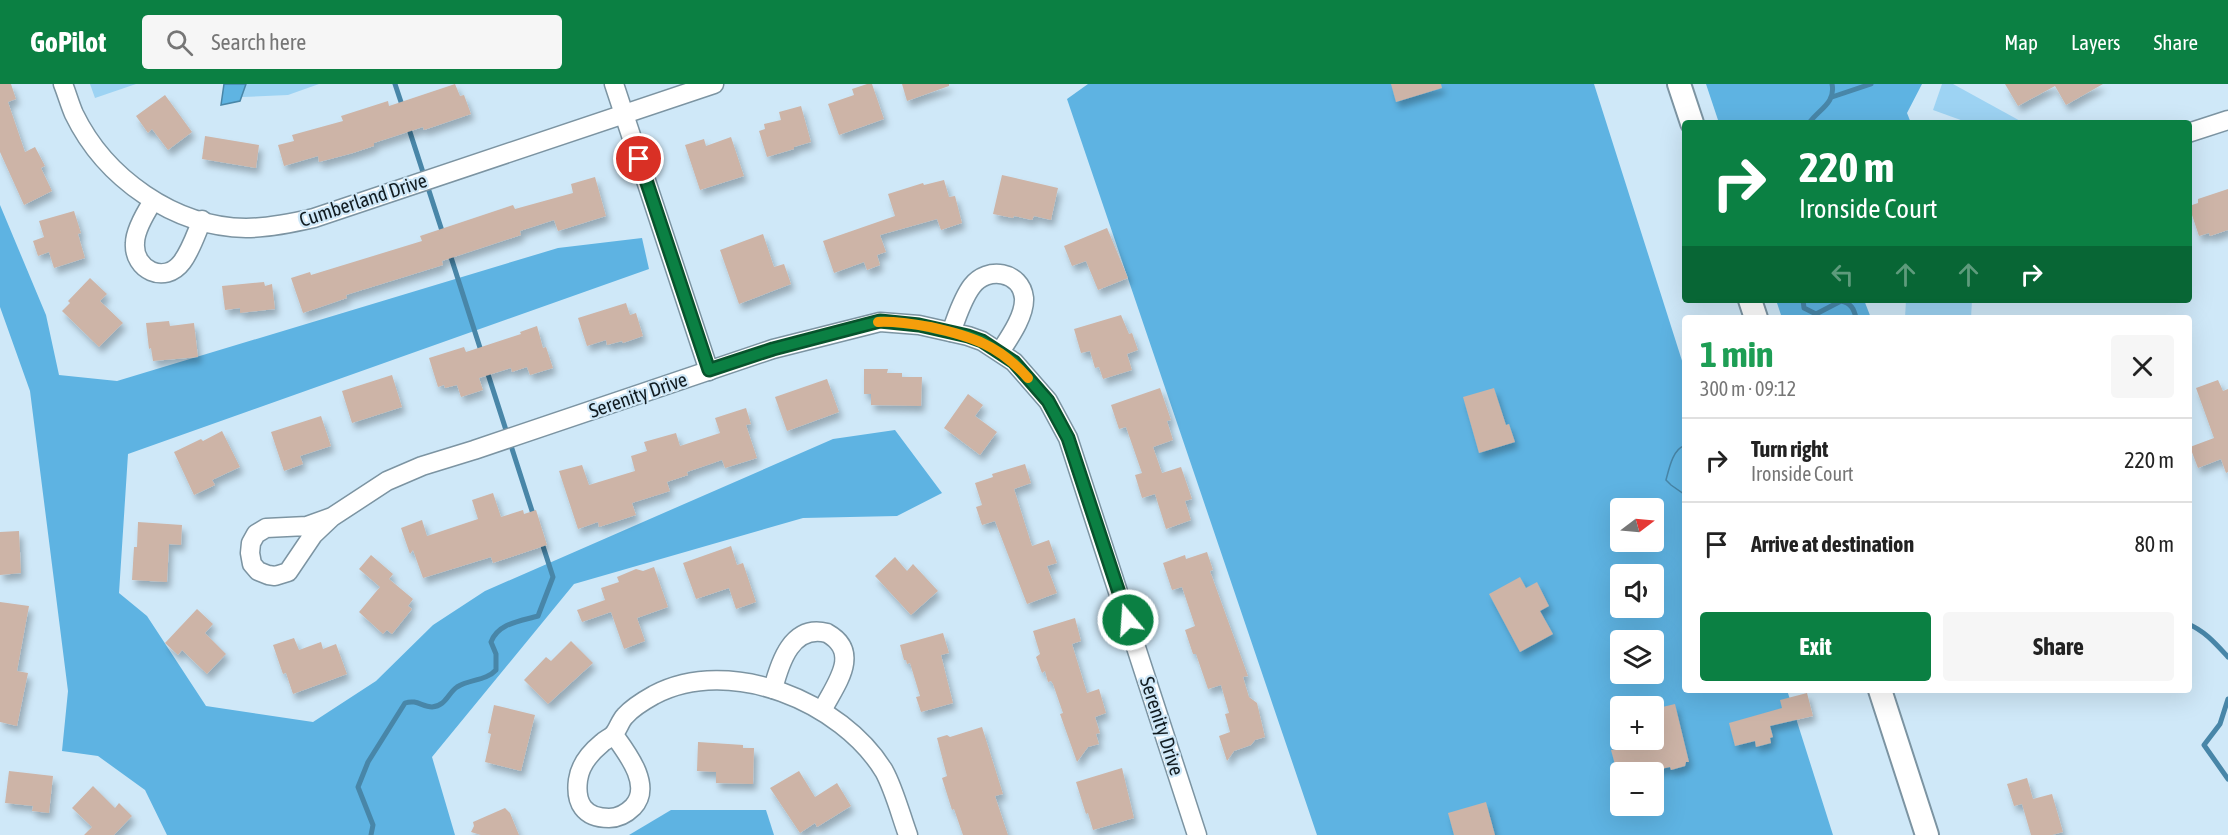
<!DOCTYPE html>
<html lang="en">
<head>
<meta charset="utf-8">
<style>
	body { margin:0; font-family:"Asap Condensed",sans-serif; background:#f6f6f6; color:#222; height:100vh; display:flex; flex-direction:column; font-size:22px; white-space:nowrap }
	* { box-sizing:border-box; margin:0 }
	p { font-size:20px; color:#767676 }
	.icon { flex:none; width:33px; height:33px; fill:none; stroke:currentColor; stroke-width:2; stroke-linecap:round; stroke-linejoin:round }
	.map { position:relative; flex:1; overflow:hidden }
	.side { position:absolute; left:1682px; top:231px; width:510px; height:378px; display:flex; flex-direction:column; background:#fff; border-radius:6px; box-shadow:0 6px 24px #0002 }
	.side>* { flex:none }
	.hud { position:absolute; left:1682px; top:36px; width:510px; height:183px; border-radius:6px; box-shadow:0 6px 24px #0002; background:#0b8043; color:#fff; overflow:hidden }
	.needle { width:39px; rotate:74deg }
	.buttons { position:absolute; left:1610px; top:414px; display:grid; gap:12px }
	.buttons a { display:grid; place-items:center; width:54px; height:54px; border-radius:6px; background:#fff; box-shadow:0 6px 24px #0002; font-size:30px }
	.pin { position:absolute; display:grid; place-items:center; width:51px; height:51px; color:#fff; margin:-26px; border:3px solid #fff; border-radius:50%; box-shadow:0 2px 6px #0007 }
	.me { position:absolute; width:66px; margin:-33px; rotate:342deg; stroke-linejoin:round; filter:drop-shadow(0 0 4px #0008) }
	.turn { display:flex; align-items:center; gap:21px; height:126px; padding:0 18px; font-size:27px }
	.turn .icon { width:78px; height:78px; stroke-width:2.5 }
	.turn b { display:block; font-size:42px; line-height:51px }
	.lanes { display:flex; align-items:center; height:57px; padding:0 18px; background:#0003; justify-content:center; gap:30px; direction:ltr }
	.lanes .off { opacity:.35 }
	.round { display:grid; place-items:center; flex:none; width:63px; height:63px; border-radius:6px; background:#f6f6f6 }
	.headline { display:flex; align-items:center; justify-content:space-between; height:102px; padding:0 18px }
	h1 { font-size:36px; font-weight:700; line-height:45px; color:#1e9e55 }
	.action { display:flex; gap:12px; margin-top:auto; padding:12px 18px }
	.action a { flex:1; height:69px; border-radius:6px; background:#0b8043; color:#fff; font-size:24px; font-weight:700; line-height:69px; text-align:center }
	.action a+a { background:#f6f6f6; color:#222 }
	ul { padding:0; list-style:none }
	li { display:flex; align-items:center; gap:18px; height:84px; padding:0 18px; border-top:2px solid #e0e0e0 }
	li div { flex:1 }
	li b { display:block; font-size:22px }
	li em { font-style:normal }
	header { display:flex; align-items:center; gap:36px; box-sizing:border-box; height:84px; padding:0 30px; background:#0b8043; color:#fff }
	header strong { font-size:28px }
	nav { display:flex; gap:33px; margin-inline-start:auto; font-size:21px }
	.search { width:420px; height:54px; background:#f6f6f6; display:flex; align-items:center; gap:15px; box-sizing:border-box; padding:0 21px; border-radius:6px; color:#767676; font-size:22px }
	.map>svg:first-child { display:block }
</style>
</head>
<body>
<header>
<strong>GoPilot</strong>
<div class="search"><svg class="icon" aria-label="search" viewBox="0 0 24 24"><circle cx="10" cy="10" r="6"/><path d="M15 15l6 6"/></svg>Search here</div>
<nav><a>Map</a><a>Layers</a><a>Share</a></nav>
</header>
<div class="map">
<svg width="2228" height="751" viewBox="0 0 2228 751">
	<defs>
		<filter id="shadow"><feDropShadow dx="3.5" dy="6" stdDeviation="3" flood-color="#0004"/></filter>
	</defs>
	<rect width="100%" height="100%" fill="#cfe8f8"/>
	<!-- green -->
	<g fill="#9dd3f3">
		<polygon points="90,0 136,0 95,14"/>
		<polygon points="223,0 319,0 288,11 242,13"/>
		<polygon points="1942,0 1953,0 2024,39 1969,39 1933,26"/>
		<polygon points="1906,216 1972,216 1971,234 1905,234"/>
	</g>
	<!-- forest -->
	<g fill="#5eb3e2" fill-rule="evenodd">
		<path d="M1088,0H1594L1684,283V606H1787L1833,751H1317L1067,15ZM1620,424H1653V458H1620ZM1620,490H1653V524H1620ZM1620,556H1653V590H1620ZM1620,622H1653V656H1620ZM1620,688H1653V722H1620Z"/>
		<polygon points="1706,0 1922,0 1907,29 1911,39 1719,39"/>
		<polygon points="0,121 46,231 59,291 117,297 558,164 642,154 649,185 128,370 119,509 147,532 206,622 313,638 376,597 433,541 485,507 833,355 895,346 942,409 897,432 803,434 574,500 432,673 455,751 167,751 145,706 98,672 62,667 68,607 30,307 0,223"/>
		<polygon points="1776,216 1864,216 1871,234 1782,234"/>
		<polygon points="671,726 766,726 774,751 629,751"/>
	</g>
	<!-- water -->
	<g fill="#5fb4e2" stroke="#4886a8" stroke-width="1.5">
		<polygon points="224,0 246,0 240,17 221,21"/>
		<path d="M1684,362V410L1671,401L1666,396C1669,385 1673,365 1684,362Z"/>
	</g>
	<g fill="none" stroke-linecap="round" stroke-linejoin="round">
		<!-- stream -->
		<g stroke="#4886a8" stroke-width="5">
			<polyline points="395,0 403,24"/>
			<polyline points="1832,13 1871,0"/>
			<path d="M1809,39C1819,25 1836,19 1832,0"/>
			<polyline points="408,42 443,150"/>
			<polyline points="449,167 482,270"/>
			<path d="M1803,216L1804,224L1816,230L1841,217C1851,219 1854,225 1856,234"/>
			<polyline points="486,284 534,433"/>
			<path d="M2188,540C2205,547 2216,560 2228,573"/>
			<polyline points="2228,615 2220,640 2204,661 2228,695"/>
			<path d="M371,751L373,741L358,703L368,678L405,619C417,615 422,623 432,623C446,622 448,609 457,603C470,595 486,597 496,586V570L491,558C498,539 521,537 538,532L553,493L541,456"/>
		</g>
	</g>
	<!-- building -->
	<g fill="#cdb4a7" filter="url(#shadow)">
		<polygon points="0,0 11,0 16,15 8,18 25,68 35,63 45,82 41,84 52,107 24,121 0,68"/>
		<polygon points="455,0 460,12 464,11 471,30 424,46 423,43 374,59 374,62 353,69 319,78 318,72 284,82 278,61 294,57 292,51 343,37 341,32 388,17 389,22"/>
		<polygon points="867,0 872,0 884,35 839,51 828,20 854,11 852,5"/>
		<polygon points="902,0 949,0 949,2 907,17"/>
		<polygon points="1391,0 1441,0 1442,4 1396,18"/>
		<polygon points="2005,0 2103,0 2066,21 2055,2 2018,22"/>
		<polygon points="165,11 192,48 168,66 152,45 148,49 136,32"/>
		<polygon points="801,22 811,58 794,63 794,65 767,73 759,47 765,45 764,40 781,36 779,28"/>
		<polygon points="205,52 259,61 256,84 202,75"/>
		<polygon points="731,53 744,92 700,106 685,61 704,55 706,62"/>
		<polygon points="1002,91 1058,104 1051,136 1034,132 1032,136 1014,132 1013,134 993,130"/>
		<polygon points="595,93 606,132 558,147 554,136 520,147 521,151 442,177 443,181 346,211 347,214 303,229 291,194 310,188 311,191 422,157 420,152 513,121 515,125 573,109 571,100"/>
		<polygon points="944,96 949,113 955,112 962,139 941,146 937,135 880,151 886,168 877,171 880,181 867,186 864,178 834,189 823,157 895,132 888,110 923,99 924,101"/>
		<polygon points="2228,105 2228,146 2210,152 2209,149 2199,152 2189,122 2198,119 2198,115"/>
		<polygon points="74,127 81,149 78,150 85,174 54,184 49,168 38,172 33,157 44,153 39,137"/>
		<polygon points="1107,144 1128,194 1098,206 1086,177 1072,182 1064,162"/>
		<polygon points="763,150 774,183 784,180 791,200 739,220 720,166"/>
		<polygon points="90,194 107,210 100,217 123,239 99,263 62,227 70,219 68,217"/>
		<polygon points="264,198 265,202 272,200 275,225 240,229 240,224 225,226 222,202"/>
		<polygon points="626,219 630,231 636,229 643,252 623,259 622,257 607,261 606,256 587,262 578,234"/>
		<polygon points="1121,231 1129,250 1132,249 1138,266 1127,270 1132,286 1103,295 1099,283 1095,284 1090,267 1081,269 1074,245"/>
		<polygon points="169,237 170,242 194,239 198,273 153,277 151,264 149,265 146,239"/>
		<polygon points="537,242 543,264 546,263 553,284 530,291 527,283 512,288 511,284 479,294 483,306 461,313 457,301 445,304 444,301 438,303 429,274 464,263 466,268 521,250 520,248"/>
		<polygon points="864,285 888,285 887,289 902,289 902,293 922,293 921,322 871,321 871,310 864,310"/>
		<polygon points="392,291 402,323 352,339 342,307"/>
		<polygon points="827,295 839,328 787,347 775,313"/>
		<polygon points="2218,296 2223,307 2228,305 2228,388 2226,389 2221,375 2198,384 2190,363 2214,354 2196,304"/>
		<polygon points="1160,304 1171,336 1167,337 1173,356 1153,363 1162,389 1181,383 1192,415 1185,417 1191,436 1166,445 1155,410 1142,414 1135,391 1142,389 1126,343 1119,345 1111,321"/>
		<polygon points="1494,304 1506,341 1509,340 1515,358 1479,369 1463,313"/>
		<polygon points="968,310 983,321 975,332 997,348 980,371 944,344"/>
		<polygon points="746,324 751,340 746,341 757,374 725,384 722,376 687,388 688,391 667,398 670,407 632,419 636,431 599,443 598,438 578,445 559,387 582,381 589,401 635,387 631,372 647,367 644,358 676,349 680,362 720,349 715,334"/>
		<polygon points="321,332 331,362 300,372 303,380 284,387 271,348"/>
		<polygon points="222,347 240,383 212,396 215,401 194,411 174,368 201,355 203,357"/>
		<polygon points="1025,380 1031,399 1014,405 1032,462 1049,456 1057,479 1047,482 1057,509 1027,520 995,437 982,441 976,423 982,421 975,399 993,393 992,390"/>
		<polygon points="493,409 501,433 523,426 524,430 536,426 547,461 493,479 491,473 423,494 413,466 410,470 401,444 422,436 427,452 478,435 472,416"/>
		<polygon points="138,438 182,441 181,461 169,460 167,498 132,496 134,463 137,463"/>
		<polygon points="19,447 21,489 0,491 0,448"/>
		<polygon points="731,462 737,481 743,479 756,518 736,525 729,504 696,515 683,479"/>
		<polygon points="1207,468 1213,486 1210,487 1248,592 1243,593 1249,613 1257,619 1265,653 1255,656 1251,661 1234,667 1227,677 1219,652 1230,648 1225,630 1229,629 1221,601 1208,605 1196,570 1193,570 1185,546 1195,542 1182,503 1172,506 1163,479 1185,471 1186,475"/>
		<polygon points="371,471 393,490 389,495 413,515 408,522 412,525 392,550 387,546 383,550 359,528 380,503 359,485"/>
		<polygon points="895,473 907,487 913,480 938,507 911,531 875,492"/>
		<polygon points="654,483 668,523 637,534 645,557 624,565 611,528 582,538 577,526 605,516 601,504 619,498 617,493 636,485 643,487"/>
		<polygon points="1520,493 1526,504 1537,498 1549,522 1540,527 1553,550 1520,568 1489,510"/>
		<polygon points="0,518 29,522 17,587 28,589 17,642 0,638"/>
		<polygon points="197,525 213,540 205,549 226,570 207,590 182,566 178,571 165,559"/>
		<polygon points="1075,534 1081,557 1072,560 1087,609 1099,605 1106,629 1095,633 1100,649 1096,650 1099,660 1088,663 1077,678 1060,630 1063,629 1053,600 1051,597 1048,598 1045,587 1042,589 1036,573 1040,570 1033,547"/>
		<polygon points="943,549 949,569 941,571 953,619 921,628 916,613 920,612 910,579 907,580 906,576 904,576 900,561"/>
		<polygon points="294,554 299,566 321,558 323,565 336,560 347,590 293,610 286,589 283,590 273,561"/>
		<polygon points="571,557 593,579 548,620 524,596 546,573 551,577"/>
		<polygon points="1807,609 1813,632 1770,642 1773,653 1770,654 1771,659 1756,663 1755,657 1735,662 1729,639 1782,624 1780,616"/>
		<polygon points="1675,620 1689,678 1686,678 1685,682 1671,686 1670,683 1647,688 1617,688 1611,666 1630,662 1628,656 1653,656 1654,625"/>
		<polygon points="494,621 535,631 521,687 485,678 491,650 488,649"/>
		<polygon points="982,643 1003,710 995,712 1008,751 963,751 954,725 952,726 942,694 947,692 937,654 947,651 950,653"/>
		<polygon points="698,658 743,661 743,664 754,664 753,700 716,699 716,688 697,687"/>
		<polygon points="1122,684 1134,734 1093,746 1088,729 1086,730 1076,698"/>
		<polygon points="9,687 53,692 49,729 32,727 33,722 5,719"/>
		<polygon points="799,687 815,713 837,699 851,722 817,743 815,739 800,749 770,704"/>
		<polygon points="2027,694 2033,715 2052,710 2063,748 2052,751 2031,751 2022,720 2014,722 2007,700"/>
		<polygon points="93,702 115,724 119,719 132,732 114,751 84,751 92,743 72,724"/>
		<polygon points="1486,718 1495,751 1454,751 1448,729"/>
		<polygon points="505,724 510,729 519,751 481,751 471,748 474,742 473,738"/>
	</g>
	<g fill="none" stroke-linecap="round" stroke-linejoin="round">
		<defs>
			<g id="minor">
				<path d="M63,0C67,10 70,21 74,30C105,94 174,143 246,144C269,144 292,139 314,134L714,0"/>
				<polyline points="614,0 709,287"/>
				<polyline points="2188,49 2228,36"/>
				<path d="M153,117C146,128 135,146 135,159C133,186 165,201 182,178C191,166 196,150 202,136"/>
				<path d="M951,248C957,233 962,215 972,202C987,182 1021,187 1024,214C1025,232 1009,254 1000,268"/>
				<polyline points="332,433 307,442 266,444 256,450 251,459 250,469 252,480 258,487 268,491 275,492 288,488 313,451 332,433 387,397 422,382 474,366 773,265 880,238 919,241 968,252 982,257 1014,278 1048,317 1068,354 1197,751"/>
				<path d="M773,605C780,578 792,540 827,549C863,569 834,602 822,627"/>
				<path d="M614,651C627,669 653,702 633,723C626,730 618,734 609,734C584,734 575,719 578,696C580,681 591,668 602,659C605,656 610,654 613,651C618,646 620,637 625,632C632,624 645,616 654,611C730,571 842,618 884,687C894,705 901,732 908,751"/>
			</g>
			<g id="tertiary">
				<polyline points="1679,0 1692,39"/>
				<polyline points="1750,216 1756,234"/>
				<polyline points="1880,606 1927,751"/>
			</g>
		</defs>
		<!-- minor casing -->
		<use href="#minor" stroke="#7c94a2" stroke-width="21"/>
		<!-- tertiary casing -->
		<use href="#tertiary" stroke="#7c94a2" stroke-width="26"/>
		<!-- minor -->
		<use href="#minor" stroke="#fff" stroke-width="18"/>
		<!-- tertiary -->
		<use href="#tertiary" stroke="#fff" stroke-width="22"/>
	</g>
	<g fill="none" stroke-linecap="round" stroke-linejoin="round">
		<defs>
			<polyline id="route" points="639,75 709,286 773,265 880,237 919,241 968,252 982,257 1014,278 1048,317 1068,354 1128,536"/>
		</defs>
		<!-- route casing -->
		<use href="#route" stroke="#07532c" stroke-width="15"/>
		<!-- route -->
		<use href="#route" stroke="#0b8043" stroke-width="10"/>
		<!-- slow -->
		<path stroke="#f59e0b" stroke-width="10" d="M878,238C894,237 913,240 930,243C971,252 999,261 1028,294"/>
	</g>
	<g text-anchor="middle" stroke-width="4.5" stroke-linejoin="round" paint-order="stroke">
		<!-- street labels -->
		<g font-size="20" fill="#121c21" stroke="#cfe8f8">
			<text transform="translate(363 116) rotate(-18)" y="7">Cumberland Drive</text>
			<text transform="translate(638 311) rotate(-19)" y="7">Serenity Drive</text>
			<text transform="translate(1162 642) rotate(72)" y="7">Serenity Drive</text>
		</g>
	</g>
</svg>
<div class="buttons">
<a><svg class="needle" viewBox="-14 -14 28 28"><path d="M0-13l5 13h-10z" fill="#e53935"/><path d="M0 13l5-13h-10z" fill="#767676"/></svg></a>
<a><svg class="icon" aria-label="sound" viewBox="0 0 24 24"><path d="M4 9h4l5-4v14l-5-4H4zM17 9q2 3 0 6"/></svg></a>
<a><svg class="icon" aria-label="layers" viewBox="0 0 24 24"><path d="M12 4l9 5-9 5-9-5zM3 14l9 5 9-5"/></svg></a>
<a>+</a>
<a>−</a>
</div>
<div class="pin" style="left:639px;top:75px;background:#d93025"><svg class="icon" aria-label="arrive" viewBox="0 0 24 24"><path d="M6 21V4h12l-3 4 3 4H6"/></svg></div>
<svg class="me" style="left:1128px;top:536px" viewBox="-20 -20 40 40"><circle r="17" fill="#0b8043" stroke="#fff" stroke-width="3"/><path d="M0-11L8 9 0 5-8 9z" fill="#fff"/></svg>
<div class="hud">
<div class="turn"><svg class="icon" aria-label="right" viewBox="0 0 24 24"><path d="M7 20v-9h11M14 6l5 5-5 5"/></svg><div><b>220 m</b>Ironside Court</div></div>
<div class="lanes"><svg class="icon off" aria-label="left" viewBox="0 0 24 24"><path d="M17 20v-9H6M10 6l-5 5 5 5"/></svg><svg class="icon off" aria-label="ahead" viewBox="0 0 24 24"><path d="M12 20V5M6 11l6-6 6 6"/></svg><svg class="icon off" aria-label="ahead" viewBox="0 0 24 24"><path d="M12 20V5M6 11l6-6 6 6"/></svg><svg class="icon" aria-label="right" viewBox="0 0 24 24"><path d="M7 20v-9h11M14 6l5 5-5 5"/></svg></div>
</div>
<section class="side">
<div class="headline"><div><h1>1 min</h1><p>300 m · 09:12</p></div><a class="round"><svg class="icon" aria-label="close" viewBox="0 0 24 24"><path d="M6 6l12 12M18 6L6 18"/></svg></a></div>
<ul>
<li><svg class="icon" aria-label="right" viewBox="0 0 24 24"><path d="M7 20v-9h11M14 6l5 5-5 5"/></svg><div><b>Turn right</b><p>Ironside Court</p></div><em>220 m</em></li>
<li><svg class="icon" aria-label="arrive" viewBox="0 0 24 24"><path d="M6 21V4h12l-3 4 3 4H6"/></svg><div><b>Arrive at destination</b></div><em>80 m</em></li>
</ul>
<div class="action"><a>Exit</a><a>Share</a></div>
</section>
</div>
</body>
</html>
